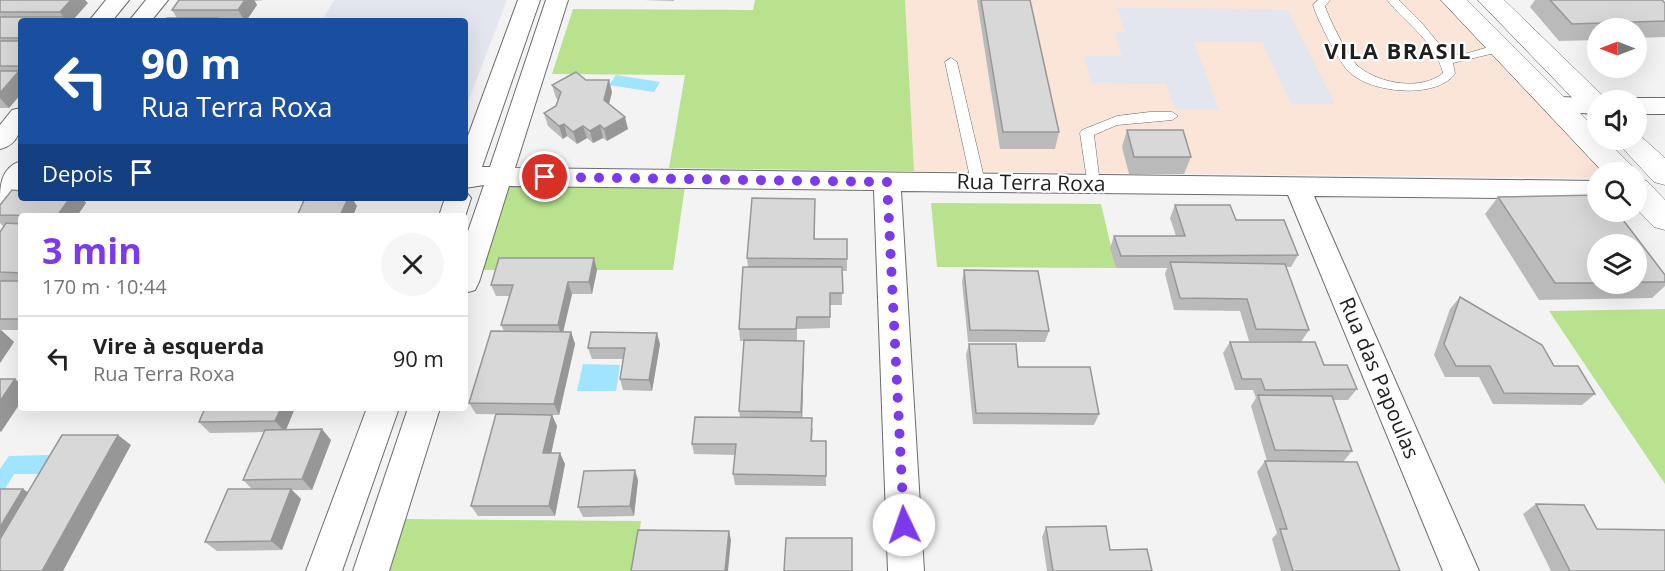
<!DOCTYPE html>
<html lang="pt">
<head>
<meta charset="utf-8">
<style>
	body { margin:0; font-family:"Open Sans",sans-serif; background:#f6f6f6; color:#222; height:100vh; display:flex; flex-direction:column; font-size:22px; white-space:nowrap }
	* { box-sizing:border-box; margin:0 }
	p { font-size:20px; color:#767676 }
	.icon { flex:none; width:33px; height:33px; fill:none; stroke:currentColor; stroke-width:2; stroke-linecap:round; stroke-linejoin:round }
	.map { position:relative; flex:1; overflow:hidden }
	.sheet { position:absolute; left:18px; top:213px; width:450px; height:198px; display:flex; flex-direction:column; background:#fff; border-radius:6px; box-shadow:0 6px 24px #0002 }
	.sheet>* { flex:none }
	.banner { position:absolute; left:18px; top:18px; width:450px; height:183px; border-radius:6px; box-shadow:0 6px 24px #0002; background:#1a4fa0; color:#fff; overflow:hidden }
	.needle { width:39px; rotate:270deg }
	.controls { position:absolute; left:1587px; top:18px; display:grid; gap:12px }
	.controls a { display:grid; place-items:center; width:60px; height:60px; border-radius:50%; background:#fff; box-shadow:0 6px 24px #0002; font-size:30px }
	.pin { position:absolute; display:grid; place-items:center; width:51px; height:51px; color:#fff; margin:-26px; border:3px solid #fff; border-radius:50%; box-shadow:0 2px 6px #0007 }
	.me { position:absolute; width:66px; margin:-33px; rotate:357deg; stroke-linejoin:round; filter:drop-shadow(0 0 4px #0008) }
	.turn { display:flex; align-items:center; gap:21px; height:126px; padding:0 24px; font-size:27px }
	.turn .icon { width:78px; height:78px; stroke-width:2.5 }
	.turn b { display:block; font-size:42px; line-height:51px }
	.then { display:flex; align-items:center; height:57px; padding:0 24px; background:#0003; gap:12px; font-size:22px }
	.round { display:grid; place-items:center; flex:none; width:63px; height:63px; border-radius:32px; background:#f6f6f6 }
	.overview { display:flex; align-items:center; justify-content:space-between; height:102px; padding:0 24px }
	h1 { font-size:36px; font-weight:700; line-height:45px; color:#7c3aed }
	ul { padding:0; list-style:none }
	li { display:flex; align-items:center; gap:18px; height:84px; padding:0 24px; border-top:2px solid #e0e0e0 }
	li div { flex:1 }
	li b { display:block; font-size:22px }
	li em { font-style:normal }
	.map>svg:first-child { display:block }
</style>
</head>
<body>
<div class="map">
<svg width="1665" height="571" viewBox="0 0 1665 571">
	<rect width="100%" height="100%" fill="#f3f3f4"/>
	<!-- commercial -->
	<polygon fill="#fbe4d8" points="905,0 1443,0 1603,172 1598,172 1597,178 914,171"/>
	<!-- built -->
	<g fill="#e4e6ef">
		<polygon points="334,0 507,0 465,110 465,21 322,21"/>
		<polygon points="1117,8 1287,9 1335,104 1291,104 1262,42 1194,42 1219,110 1175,109 1166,84 1091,83 1084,56 1122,56 1115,33 1125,32"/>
	</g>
	<!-- green -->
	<g fill="#b9e28f">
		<polygon points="755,0 905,0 914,171 669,168 685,75 552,74 573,9 753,10"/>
		<polygon points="508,185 685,186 673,270 481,270"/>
		<polygon points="931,203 1101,204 1116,268 937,267"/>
		<polygon points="1665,309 1665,484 1549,311"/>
		<polygon points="404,519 641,521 634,571 387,571"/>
	</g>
	<!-- water -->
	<g fill="#a1e4ff">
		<polygon points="616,75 660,82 654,92 609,85"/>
		<polygon points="583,364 620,365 616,391 577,391"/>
		<polygon points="51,455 40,474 14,474 5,489 0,489 0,469 9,456"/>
	</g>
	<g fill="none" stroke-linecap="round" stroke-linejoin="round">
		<defs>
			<g id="lane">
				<path d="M1318,0H1330L1325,6C1329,19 1349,59 1359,67C1380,84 1422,91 1443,73C1436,43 1406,23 1387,0H1399L1421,22L1449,56L1468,53L1499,44L1505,48L1503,51L1453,63L1455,74C1435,100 1369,93 1348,71C1337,58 1318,21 1313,5Z"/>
				<polygon points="951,58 957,62 985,182 978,187 971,182 945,62"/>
				<polygon points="1150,112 1172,112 1178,116 1172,120 1117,125 1094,135 1100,184 1093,189 1088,187 1080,133 1082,130 1117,116"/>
			</g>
			<g id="street">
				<polygon points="106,0 129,0 112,21 89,21"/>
				<polygon points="146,0 168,0 151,21 129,21"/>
				<polygon points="518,0 540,0 482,167 490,167 546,0 568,0 515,168 1598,181 1598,199 1314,196 1479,571 1443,571 1288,195 901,191 924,571 888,571 874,190 509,186 479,282 475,290 465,293 465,240 484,185 465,188 465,144"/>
				<polygon points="1555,97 1598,98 1607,100 1598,100 1598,114 1547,111 1543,105 1547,99"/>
				<polygon points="1636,98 1665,98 1665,114 1636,114 1636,100 1627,100"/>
				<path d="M21,108C21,127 21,144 0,149V125L12,110Z"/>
				<path d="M21,161C21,181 22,199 0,205C0,186 0,168 21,161Z"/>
				<polygon points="465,191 471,198 465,217 439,216 445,198 465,198"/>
				<polygon points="367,408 399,408 342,571 306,571"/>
				<polygon points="408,408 440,408 389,571 353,571"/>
			</g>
			<g id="primary">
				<polygon points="1441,0 1467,0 1598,131 1598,140 1606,140 1631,165 1635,172 1603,172"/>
				<polygon points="1478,0 1504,0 1607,100 1598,100 1598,117 1588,114"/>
				<polygon points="1636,132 1665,158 1665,185 1654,182 1615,140 1636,140"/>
				<polygon points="1636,178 1647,181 1665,200 1665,230 1654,227 1636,208"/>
			</g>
		</defs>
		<!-- lane casing -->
		<use href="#lane" stroke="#6b6c6d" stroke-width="1"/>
		<!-- street casing -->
		<use href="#street" stroke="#6b6c6d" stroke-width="2"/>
		<!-- primary casing -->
		<use href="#primary" stroke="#6b6c6d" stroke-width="1"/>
		<!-- lane -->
		<use href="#lane" fill="#fff" fill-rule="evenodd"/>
		<!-- street -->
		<use href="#street" fill="#fff" fill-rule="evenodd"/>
		<!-- primary -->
		<use href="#primary" fill="#fff" fill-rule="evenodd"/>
	</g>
	<!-- wall -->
	<g fill="#bbbabb" fill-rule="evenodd">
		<polygon points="0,0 88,3 72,21 21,21 21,94 9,108 0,108"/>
		<polygon points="179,0 264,0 255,1 257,5 246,21 165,21 177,18 172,10"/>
		<polygon points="644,0 674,0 674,1"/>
		<polygon points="977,0 1030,0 1059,132 1055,149 1000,149"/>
		<polygon points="1535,0 1662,0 1665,21 1665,37 1636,38 1636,28 1598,28 1598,40 1559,41 1530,7"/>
		<polygon points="586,80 612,92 609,104 628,129 607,141 603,138 593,143 587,138 577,144 567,136 563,139 548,126 544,113 556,106 558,100 556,98 552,85"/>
		<polygon points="1127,130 1191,157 1184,174 1129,174 1122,147"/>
		<path d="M1598,195V212H1617L1665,275V286L1652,298L1539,300L1485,214L1498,197ZM1598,244H1636V284H1598Z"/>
		<polygon points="21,198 82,198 86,203 77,216 21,216 21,330 1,330 14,342 0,363 0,232 4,227 0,223 0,205"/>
		<polygon points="1175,205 1236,220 1298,255 1291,267 1286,267 1309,330 1301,342 1249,341 1240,311 1174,310 1165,274 1167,268 1116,268 1110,248 1114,236 1176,236 1170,218"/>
		<polygon points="815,211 815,239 847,239 847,271 842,271 842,305 830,305 830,328 797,329 797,340 804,352 802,418 813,429 812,441 826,441 826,486 735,485 733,474 735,455 694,454 692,444 740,417 739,411 744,341 740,341 739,329 748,267 747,258"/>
		<polygon points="594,258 597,270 592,294 572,294 563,332 571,332 575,344 559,415 476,414 469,403 504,331 501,325 509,296 496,296 491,285"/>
		<polygon points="964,270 1049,331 1045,342 968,342 962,282"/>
		<polygon points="1460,297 1554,366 1595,394 1582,405 1493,404 1479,377 1445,377 1434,355 1450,309"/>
		<polygon points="1230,342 1324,365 1357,389 1348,400 1333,400 1352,451 1343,462 1400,571 1281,571 1272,539 1277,533 1257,472 1265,461 1338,462 1267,461 1251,406 1256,398 1253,390 1235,390 1223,353"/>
		<polygon points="660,344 652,391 623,390 620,379 623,359 592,359 588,348"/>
		<polygon points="969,344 1018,367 1099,414 1094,425 973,424 966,355"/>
		<polygon points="295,408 286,430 331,440 312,490 292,490 301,499 282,550 217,551 205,542 252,489 243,480 264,432 210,433 199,422"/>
		<polygon points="552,415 557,426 551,453 565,464 555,516 478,516 471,506"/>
		<polygon points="638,480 634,516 583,517 578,507"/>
		<polygon points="1536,504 1597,529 1665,571 1551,571 1523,514"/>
		<polygon points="1046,527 1110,550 1152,571 1047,571 1042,537"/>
	</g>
	<!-- shaded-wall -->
	<g fill="#989798">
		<polygon points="71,0 85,0 88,3 72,21 61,21 64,18 60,12"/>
		<polygon points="245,0 254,0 257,5 246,21 245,21 238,10"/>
		<polygon points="19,71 21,73 21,94 9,108 0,98 0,93"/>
		<polygon points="609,80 612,92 607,112 604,100"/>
		<polygon points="625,117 628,129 607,141 604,129"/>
		<polygon points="564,124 567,136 563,139 559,126"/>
		<polygon points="600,125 603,138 593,143 590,131"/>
		<polygon points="583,126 587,138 577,144 573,132"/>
		<polygon points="70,198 82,198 86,203 77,216 57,216"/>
		<polygon points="348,198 352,198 357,206 353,216 340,216"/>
		<polygon points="594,258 597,270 592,294 589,282"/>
		<polygon points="568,282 572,294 562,337 558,325"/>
		<polygon points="1,330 14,342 0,363 0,331"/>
		<polygon points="571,332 575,344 559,415 554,404"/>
		<polygon points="657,333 660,344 652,391 649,380"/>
		<polygon points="804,341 804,352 802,423 801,412"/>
		<polygon points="15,379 21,384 21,402 1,432 0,431 0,401"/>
		<polygon points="281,408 295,408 285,432 275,421"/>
		<polygon points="552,415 557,426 549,464 543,453"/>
		<polygon points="322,429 331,440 312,490 302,479"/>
		<polygon points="118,435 131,445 63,571 42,571"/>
		<polygon points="560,453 565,464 555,516 549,506"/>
		<polygon points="635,470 638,480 634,516 630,506"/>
		<polygon points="23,489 38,499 0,563 0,527"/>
		<polygon points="291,489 301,499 282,550 271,541"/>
		<polygon points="729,531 731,540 728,571 725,571"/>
	</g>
	<!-- building -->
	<g fill="#d9d8d9" stroke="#989798" stroke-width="1.5">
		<polygon points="0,0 71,0 60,12 0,12"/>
		<polygon points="179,0 245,0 238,10 172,10"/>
		<polygon points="981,0 1030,0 1059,132 1003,132"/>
		<polygon points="1550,0 1662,0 1665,3 1665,21 1572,24"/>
		<polygon points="0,17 65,17 61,21 21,21 21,38 0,38"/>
		<polygon points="167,18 218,18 216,21 165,21"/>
		<rect x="0" y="41" width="21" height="25"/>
		<polygon points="0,71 19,71 0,93"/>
		<polygon points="576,72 586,80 609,80 604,100 625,117 604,129 600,125 590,131 583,126 573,132 564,124 559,126 544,113 556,106 561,92 552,85"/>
		<polygon points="1127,130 1183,130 1191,157 1134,157"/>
		<polygon points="12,190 21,191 21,198 70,198 57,216 0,215 0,205"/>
		<polygon points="1598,195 1598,212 1617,212 1665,275 1665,282 1636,282 1636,244 1598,244 1598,283 1555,283 1498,197"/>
		<polygon points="305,198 348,198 340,216 297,216"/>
		<polygon points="752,198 815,199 814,239 847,239 847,259 747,258"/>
		<polygon points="1175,205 1230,205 1236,220 1284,220 1298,255 1121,256 1114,236 1185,236"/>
		<polygon points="6,223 21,224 21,273 0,272 0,232"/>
		<polygon points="499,258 594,258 589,282 568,282 558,325 501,325 513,285 491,285"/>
		<polygon points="1170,262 1285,264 1309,330 1256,329 1247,299 1180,298"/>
		<polygon points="743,267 842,267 843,293 830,293 830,317 797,317 796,329 739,329"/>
		<polygon points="964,270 1038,271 1049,331 970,330"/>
		<rect x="0" y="281" width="21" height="38"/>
		<polygon points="1460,297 1542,345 1554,366 1578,366 1595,394 1504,393 1490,366 1456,366 1444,344"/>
		<polygon points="491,331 571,332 554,404 469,403"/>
		<polygon points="591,332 657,333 649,380 620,379 625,348 588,348"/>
		<polygon points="744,340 804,341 801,412 739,411"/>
		<polygon points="1230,342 1315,342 1324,365 1347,365 1357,389 1265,390 1261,379 1242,379"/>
		<polygon points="969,344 1016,344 1018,367 1090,367 1099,414 976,413"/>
		<polygon points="0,379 15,379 0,401"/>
		<polygon points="1258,395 1332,396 1352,451 1275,450"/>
		<polygon points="205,408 281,408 275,421 199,422"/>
		<polygon points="496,414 552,415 543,453 560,453 549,506 471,506"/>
		<polygon points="695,417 812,418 811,441 826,441 826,476 733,474 736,444 692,444"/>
		<polygon points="322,429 302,479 243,480 265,430"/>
		<polygon points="62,435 118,435 42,571 0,571 0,539"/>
		<polygon points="1265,461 1357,462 1400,571 1293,571 1280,529 1287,529"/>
		<polygon points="635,470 630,506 578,507 584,471"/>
		<polygon points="0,489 23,489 0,527"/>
		<polygon points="228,489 291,489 271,541 205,542"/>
		<polygon points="1536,504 1584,505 1597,529 1665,530 1665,571 1570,571"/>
		<polygon points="1106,526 1110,550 1147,549 1152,571 1053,571 1046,527"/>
		<polygon points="638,530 729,531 725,571 631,571"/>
		<polygon points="786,538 852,538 852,571 784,571"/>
	</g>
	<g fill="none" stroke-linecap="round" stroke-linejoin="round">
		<!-- route -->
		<polyline stroke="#7c3aed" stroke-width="10" stroke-dasharray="0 18" points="545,177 887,182 904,525"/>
	</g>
	<g text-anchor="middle" stroke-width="4.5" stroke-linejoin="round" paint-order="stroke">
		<!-- street labels -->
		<g font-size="21" fill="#1f1f1f" stroke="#fff">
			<text transform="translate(1031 183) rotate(1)" y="7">Rua Terra Roxa</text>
			<text transform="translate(1379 378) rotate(67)" y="7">Rua das Papoulas</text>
		</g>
		<!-- far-district labels -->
		<g font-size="22" font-weight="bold" letter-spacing="1.5" fill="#1f1f1f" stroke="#fff">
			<text x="1398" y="59">VILA BRASIL</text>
		</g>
	</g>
</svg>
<div class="controls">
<a><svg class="needle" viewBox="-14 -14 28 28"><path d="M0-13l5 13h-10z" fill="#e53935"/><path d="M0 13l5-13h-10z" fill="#767676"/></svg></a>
<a><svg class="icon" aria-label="sound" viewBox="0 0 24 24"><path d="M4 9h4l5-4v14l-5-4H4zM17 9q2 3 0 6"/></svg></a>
<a><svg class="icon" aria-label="search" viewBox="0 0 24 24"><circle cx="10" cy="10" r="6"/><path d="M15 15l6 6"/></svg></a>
<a><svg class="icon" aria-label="layers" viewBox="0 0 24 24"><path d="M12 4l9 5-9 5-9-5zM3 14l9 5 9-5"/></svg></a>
</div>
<div class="pin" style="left:545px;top:177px;background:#d93025"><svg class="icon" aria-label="arrive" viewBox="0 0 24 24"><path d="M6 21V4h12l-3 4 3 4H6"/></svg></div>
<svg class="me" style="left:904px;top:525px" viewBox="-20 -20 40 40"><circle r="19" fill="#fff"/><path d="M0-13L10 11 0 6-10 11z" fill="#7c3aed"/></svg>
<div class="banner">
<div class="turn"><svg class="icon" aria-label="left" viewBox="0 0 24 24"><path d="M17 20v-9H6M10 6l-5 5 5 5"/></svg><div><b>90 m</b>Rua Terra Roxa</div></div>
<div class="then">Depois<svg class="icon" aria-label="arrive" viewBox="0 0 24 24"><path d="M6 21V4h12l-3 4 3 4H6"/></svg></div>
</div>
<section class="sheet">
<div class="overview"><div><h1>3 min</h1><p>170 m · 10:44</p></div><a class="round"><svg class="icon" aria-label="close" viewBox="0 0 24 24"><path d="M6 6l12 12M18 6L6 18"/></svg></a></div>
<ul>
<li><svg class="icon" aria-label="left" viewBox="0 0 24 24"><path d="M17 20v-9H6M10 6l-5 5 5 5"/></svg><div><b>Vire à esquerda</b><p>Rua Terra Roxa</p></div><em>90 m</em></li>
</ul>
</section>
</div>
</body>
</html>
